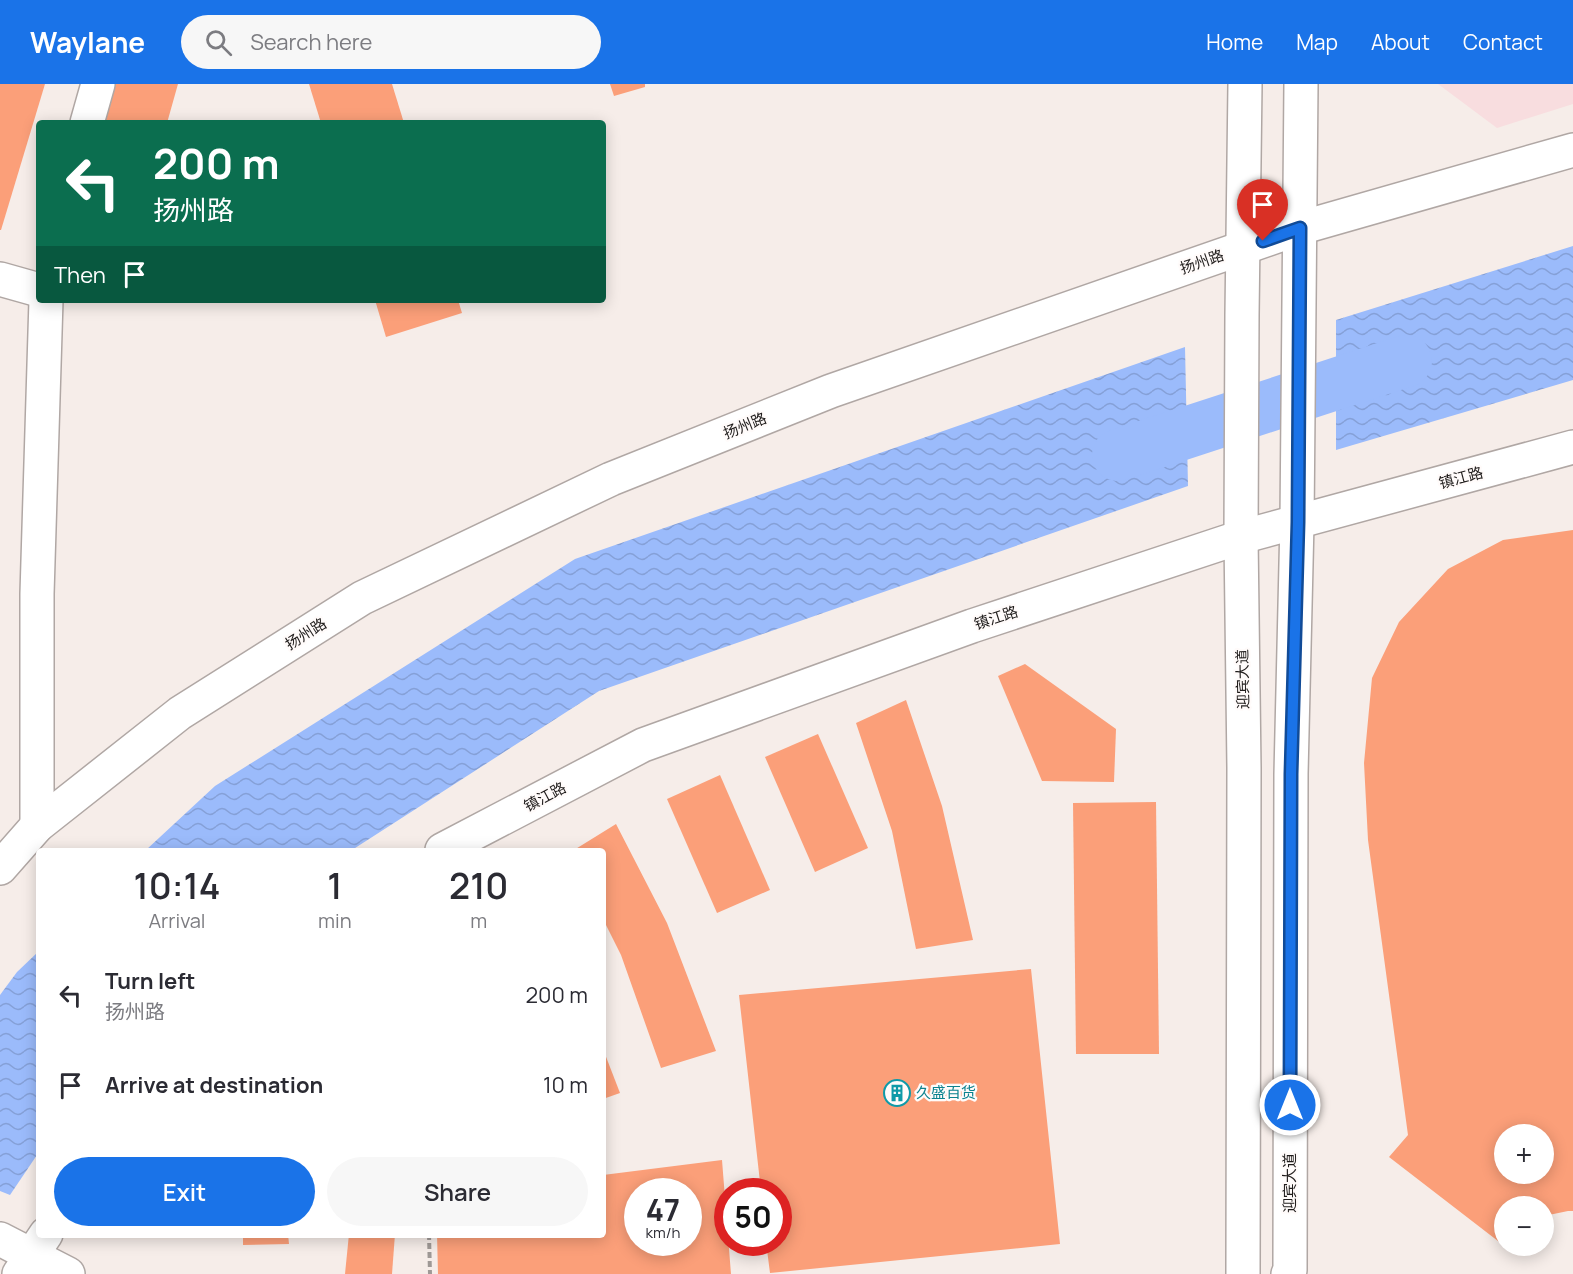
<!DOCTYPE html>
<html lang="en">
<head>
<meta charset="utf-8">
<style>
	body { margin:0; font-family:Manrope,"Noto Sans SC",sans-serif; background:#f7f7f7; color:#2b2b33; height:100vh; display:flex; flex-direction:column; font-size:22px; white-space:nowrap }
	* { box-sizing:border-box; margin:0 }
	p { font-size:20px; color:#7c7c81 }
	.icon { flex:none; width:33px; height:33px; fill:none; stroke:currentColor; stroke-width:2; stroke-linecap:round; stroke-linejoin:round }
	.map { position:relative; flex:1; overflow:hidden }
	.drawer { position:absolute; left:36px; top:764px; width:570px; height:390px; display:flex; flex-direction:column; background:#fff; border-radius:6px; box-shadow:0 3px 15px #0003 }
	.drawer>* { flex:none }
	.hud { position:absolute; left:36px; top:36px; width:570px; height:183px; border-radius:6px; box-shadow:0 3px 15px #0003; background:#0b6e4f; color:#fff; overflow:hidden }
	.tools { position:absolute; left:1494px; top:1040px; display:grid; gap:12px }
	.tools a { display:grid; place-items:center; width:60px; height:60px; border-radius:50%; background:#fff; box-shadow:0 3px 15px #0003; font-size:30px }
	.speed { position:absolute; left:624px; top:1094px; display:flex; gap:12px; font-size:30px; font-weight:700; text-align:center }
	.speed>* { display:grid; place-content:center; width:78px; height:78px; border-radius:50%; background:#fff; box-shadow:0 3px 15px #0003; line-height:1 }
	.speed small { font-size:15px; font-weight:400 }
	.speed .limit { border:9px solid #d22; background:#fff; color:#111 }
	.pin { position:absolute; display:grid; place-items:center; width:51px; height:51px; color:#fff; margin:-62px -26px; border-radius:50% 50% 50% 0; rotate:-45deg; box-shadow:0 0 6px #0007 }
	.pin .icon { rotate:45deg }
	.me { position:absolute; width:66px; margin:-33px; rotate:0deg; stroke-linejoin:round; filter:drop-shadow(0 0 4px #0008) }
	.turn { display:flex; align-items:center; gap:21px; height:126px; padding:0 18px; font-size:27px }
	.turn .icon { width:78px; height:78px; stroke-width:2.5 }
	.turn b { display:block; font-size:42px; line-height:51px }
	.then { display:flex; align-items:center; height:57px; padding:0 18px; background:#0003; gap:12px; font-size:22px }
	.eta { display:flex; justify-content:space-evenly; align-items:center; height:102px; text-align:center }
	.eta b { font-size:36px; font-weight:600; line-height:42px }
	.button { display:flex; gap:12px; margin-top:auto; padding:12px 18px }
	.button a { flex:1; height:69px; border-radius:36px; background:#1a73e8; color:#fff; font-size:24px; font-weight:600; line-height:69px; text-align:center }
	.button a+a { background:#f7f7f7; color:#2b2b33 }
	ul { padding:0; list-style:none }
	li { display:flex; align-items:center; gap:18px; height:90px; padding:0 18px }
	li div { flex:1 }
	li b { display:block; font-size:22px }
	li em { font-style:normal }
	header { display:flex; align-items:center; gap:36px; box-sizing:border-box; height:84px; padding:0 30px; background:#1a73e8; color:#fff }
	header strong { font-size:28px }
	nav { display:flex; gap:33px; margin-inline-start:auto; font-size:21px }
	.search { width:420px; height:54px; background:#f7f7f7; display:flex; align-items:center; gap:15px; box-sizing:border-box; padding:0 21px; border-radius:33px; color:#7c7c81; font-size:22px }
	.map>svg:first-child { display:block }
</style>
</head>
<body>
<header>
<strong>Waylane</strong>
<div class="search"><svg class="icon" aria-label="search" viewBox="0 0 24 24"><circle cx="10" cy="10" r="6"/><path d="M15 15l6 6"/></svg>Search here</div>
<nav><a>Home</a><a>Map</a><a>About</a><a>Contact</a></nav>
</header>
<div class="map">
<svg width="1573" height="1190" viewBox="0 0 1573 1190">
	<defs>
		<pattern id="water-waves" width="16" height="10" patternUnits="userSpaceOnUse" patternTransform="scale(1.5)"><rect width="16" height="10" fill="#9bbbfb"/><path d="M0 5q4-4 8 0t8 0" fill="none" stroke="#85a0d7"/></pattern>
	</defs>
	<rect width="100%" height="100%" fill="#f6ede9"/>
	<!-- commercial -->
	<polygon fill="#f8dddf" points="1438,0 1573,0 1573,20 1497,44"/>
	<!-- water -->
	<g fill="url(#water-waves)">
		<polygon points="1573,162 1573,296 1336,366 1336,236"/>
		<polygon points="1185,263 1188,402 599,607 352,766 146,766 215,702 575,475"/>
		<polygon points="39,867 39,1068 10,1111 0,1107 0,911 17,888"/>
	</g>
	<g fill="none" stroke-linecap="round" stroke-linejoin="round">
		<!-- river -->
		<polyline stroke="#9bbbfb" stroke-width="52" points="1118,371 1406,277"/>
	</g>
	<!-- building -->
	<g fill="#fb9f79" fill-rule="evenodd">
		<polygon points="0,0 45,0 1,146 0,146"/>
		<polygon points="113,0 178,0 167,39 101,39"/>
		<polygon points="309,0 392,0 404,39 321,39"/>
		<polygon points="610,0 645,0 645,3 614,12"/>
		<polygon points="375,216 458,216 462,229 386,253"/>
		<path d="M1573,446V1127H1568L1544,1132V1122H1504V1161H1508L1507,1164L1389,1073L1408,1051L1368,756L1364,679L1372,594L1399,538L1448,485L1503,456ZM1504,1050H1544V1089H1504Z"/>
		<polygon points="1025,580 1116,645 1114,698 1042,697 998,592"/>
		<polygon points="906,616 942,722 973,856 916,865 892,747 856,639"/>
		<polygon points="818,650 868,764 815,788 765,673"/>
		<polygon points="720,691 770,806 717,829 667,715"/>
		<polygon points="1156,718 1159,970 1076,970 1073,719"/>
		<polygon points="616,740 667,839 716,967 661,984 621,871 603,835 603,766 574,766"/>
		<polygon points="1031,885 1060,1160 770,1189 766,1158 778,1158 778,1107 761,1107 739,911"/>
		<polygon points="603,965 620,1009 603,1015"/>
		<path d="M722,1076L731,1190H438L437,1150H603V1091ZM638,1107H688V1158H638Z"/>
		<polygon points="243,1150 288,1150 289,1160 243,1161"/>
		<polygon points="349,1150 395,1150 392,1190 345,1190"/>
	</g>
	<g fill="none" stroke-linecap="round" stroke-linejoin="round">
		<defs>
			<g id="minor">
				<polyline points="87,39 98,0"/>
				<polyline points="0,195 39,206"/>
				<polyline points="37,742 37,510 46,216"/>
				<polyline points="442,766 643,661 972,542 1241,453 1573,363"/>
				<polyline points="0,784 37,742 180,629 362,514 611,395 831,307 1300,144 1573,66"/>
				<polyline points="19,1190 46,1150"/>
			</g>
			<g id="major">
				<polyline points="0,1155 68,1190"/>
				<polyline points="1243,1190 1244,684 1241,453 1242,231 1245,0"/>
				<polyline points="1288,1190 1290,1186 1291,690 1297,438 1301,0"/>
			</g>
		</defs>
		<!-- minor casing -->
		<use href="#minor" stroke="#b0a7a4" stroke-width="36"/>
		<!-- major casing -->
		<use href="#major" stroke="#b0a7a4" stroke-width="36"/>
		<!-- path -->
		<polyline stroke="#9f9996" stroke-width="4" stroke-dasharray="6 3" stroke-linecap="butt" points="429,1150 430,1190"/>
		<!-- minor -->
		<use href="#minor" stroke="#fff" stroke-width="33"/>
		<!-- major -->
		<use href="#major" stroke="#fff" stroke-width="33"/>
	</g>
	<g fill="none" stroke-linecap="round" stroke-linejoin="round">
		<defs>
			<polyline id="route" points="1263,157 1300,144 1298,438 1291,690 1290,1021"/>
		</defs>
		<!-- route casing -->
		<use href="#route" stroke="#114b97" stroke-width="15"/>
		<!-- route -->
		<use href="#route" stroke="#1a73e8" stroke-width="10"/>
	</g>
	<!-- icons -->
	<defs>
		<symbol id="building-ring" viewBox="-11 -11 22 22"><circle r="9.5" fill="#fffbfa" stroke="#0f9aa8" stroke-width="1.5"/><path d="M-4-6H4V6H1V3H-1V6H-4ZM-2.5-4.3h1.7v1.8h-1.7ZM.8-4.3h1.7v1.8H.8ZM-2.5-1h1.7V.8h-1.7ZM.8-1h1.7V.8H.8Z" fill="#0f9aa8"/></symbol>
	</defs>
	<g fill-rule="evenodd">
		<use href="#building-ring" x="882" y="994" width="30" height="30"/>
	</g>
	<g text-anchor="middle" stroke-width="4.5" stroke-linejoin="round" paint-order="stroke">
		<!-- street labels -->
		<g font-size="15" fill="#1f1c1b" stroke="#fffbfa">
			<text transform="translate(1202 178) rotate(-19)" y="5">扬州路</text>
			<text transform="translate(745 342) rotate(-22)" y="5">扬州路</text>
			<text transform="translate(1461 394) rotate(-15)" y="5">镇江路</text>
			<text transform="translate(996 534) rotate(-18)" y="5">镇江路</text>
			<text transform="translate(306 550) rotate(-32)" y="5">扬州路</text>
			<text transform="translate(1243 595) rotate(-91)" y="5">迎宾大道</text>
			<text transform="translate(545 713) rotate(-28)" y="5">镇江路</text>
			<text transform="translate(1290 1099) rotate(-90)" y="5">迎宾大道</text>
		</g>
		<!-- culture labels -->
		<g font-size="15" fill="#0d838f" stroke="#fffbfa" text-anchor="start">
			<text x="916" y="1014">久盛百货</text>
		</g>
	</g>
</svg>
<div class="tools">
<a>+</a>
<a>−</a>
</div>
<div class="speed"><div>47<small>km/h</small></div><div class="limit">50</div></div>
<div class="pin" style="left:1263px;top:157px;background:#d93025"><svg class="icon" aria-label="arrive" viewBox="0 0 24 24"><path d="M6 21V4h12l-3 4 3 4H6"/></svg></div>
<svg class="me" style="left:1290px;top:1021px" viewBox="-20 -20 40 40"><circle r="17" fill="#1a73e8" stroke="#fff" stroke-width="3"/><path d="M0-11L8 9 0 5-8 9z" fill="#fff"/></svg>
<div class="hud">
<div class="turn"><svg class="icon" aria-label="left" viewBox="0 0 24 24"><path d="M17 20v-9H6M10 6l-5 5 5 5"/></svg><div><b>200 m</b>扬州路</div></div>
<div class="then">Then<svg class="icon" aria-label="arrive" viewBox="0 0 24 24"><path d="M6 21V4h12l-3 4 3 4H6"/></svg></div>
</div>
<section class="drawer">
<div class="eta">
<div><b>10:14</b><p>Arrival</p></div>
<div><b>1</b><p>min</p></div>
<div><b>210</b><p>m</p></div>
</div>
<ul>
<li><svg class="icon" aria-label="left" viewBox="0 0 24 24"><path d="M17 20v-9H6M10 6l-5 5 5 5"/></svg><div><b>Turn left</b><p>扬州路</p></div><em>200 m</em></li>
<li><svg class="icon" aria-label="arrive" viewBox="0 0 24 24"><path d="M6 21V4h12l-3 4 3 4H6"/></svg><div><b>Arrive at destination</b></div><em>10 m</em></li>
</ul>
<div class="button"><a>Exit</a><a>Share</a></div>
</section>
</div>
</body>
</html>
